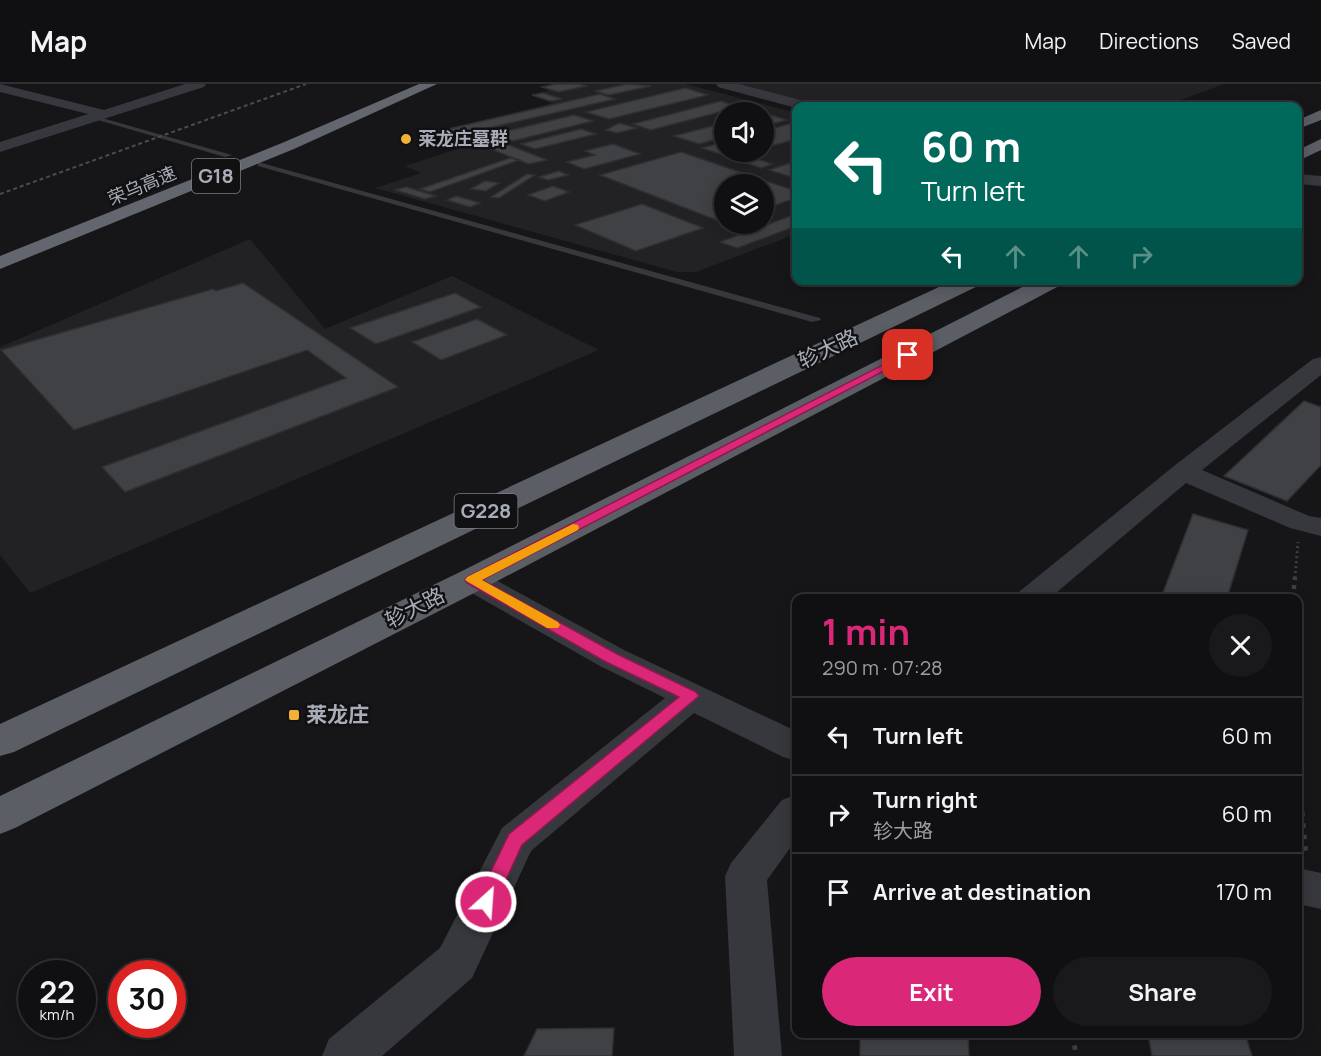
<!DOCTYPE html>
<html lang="en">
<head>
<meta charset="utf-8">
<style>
	body { margin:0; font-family:Manrope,"Noto Sans SC",sans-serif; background:#19191b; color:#f1f3f6; height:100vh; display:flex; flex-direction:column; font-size:22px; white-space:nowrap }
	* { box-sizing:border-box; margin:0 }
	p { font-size:20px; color:#9c9d9f }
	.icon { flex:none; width:33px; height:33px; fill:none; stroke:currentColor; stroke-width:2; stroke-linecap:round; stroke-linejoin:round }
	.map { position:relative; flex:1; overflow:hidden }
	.side { position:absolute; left:792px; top:510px; width:510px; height:444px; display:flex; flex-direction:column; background:#101012; border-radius:12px; box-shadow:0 3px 15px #0003,0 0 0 2px #303032 }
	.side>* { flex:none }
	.top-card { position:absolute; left:792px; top:18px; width:510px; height:183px; border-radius:12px; box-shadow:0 3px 15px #0003,0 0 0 2px #303032; background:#00695c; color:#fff; overflow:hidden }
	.fabs { position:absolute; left:714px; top:18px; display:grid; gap:12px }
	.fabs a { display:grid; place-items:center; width:60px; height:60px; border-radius:50%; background:#101012; box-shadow:0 3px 15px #0003,0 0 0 2px #303032; font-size:30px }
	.speed { position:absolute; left:18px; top:876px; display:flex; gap:12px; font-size:30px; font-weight:700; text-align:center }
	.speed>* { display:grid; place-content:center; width:78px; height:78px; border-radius:50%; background:#101012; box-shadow:0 3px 15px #0003,0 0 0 2px #303032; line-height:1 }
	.speed small { font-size:15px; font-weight:400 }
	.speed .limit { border:9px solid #d22; background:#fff; color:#111 }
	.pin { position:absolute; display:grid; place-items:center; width:51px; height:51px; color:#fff; margin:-26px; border-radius:12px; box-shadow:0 3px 9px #0006 }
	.me { position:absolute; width:66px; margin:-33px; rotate:26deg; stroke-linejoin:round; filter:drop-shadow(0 0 4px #0008) }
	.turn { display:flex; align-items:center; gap:21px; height:126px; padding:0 30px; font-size:27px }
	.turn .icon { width:78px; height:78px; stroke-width:2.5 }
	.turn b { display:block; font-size:42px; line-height:51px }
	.lanes { display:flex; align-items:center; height:57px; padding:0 30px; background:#0003; justify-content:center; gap:30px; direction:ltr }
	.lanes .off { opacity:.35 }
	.round { display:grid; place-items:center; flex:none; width:63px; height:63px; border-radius:32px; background:#19191b }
	.head { display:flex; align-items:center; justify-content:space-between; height:102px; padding:0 30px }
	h1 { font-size:36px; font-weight:700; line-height:45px; color:#db2777 }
	.cta { display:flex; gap:12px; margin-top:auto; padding:12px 30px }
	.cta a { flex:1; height:69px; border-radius:36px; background:#db2777; color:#fff; font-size:24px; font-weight:700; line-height:69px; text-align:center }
	.cta a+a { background:#19191b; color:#f1f3f6 }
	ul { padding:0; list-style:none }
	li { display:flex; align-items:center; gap:18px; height:78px; padding:0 30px; border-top:2px solid #303032 }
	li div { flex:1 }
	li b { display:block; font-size:22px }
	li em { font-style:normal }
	header { display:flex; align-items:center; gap:36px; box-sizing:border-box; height:84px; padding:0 30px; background:#101012; border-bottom:2px solid #303032 }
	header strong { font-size:28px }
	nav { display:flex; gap:33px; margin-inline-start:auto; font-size:21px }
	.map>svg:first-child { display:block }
</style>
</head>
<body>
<header>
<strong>Map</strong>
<nav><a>Map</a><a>Directions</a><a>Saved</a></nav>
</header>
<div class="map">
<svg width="1321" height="972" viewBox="0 0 1321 972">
	<rect width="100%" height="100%" fill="#161618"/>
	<!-- built -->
	<g fill="#222225" fill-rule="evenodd">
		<path d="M557,0H686L796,29V150L696,188H677L375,104L421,89L405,82L469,61L433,48L553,19L532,11L550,6L542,3ZM724,28H764V68H724ZM724,100H764V140H724Z"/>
		<polygon points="737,0 1224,0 1165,22 823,22"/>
		<polygon points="250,155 325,245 452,192 599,266 30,509 0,471 0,263"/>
	</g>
	<!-- building -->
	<g fill="#404145" stroke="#303034" stroke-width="1.5">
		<polygon points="556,0 580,0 586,2 558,8 542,3"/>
		<polygon points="627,0 651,2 609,11 595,7"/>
		<polygon points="685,4 708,11 609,35 586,28"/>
		<polygon points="543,9 562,15 550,17 532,11"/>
		<polygon points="600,10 615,15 454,52 440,47"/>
		<polygon points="721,17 739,23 651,46 633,40"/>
		<polygon points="764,29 787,36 764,42"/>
		<polygon points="574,31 593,37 513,57 495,50"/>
		<polygon points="796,38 796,55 764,64 764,47"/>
		<polygon points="619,39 637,44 617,49 606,46"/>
		<polygon points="724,39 724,53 699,60 674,52"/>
		<polygon points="581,45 596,50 535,65 521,60"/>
		<polygon points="486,52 547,76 529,80 468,56"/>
		<polygon points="724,58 724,68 753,68 743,70 772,80 761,84 702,64"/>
		<polygon points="613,60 640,70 584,85 567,78 595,71 585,67"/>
		<polygon points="681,68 796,107 796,114 764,125 764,100 724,100 724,139 600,91"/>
		<polygon points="510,74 519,76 430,108 420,105"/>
		<polygon points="796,77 795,94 769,86"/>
		<polygon points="559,87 568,91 548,96 539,93"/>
		<polygon points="527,90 535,91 499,114 491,113"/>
		<polygon points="485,97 499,99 486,107 471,105"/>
		<polygon points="553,102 569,108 545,117 528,111"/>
		<polygon points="406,103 436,112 425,115 395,106"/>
		<polygon points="456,112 480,119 470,123 447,116"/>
		<polygon points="642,120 703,144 636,167 575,141"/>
		<polygon points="796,130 796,142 737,164 720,158"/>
		<polygon points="243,199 398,303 125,408 102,383 346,294 307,266 74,346 1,266 213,205 216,207"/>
		<polygon points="455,209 481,223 376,260 350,244"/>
		<polygon points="477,235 507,251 441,276 412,258"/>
		<polygon points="1304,317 1321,323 1321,381 1287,417 1224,392"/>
		<polygon points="1193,430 1248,446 1227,514 1161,514"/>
		<polygon points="614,944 612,972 524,972 537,945"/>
		<polygon points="860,950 968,950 969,972 860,972"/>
		<polygon points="1148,950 1245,950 1252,972 1152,972"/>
	</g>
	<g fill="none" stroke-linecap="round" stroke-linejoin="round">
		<!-- path-far2 -->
		<polyline stroke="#3d3f44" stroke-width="3" stroke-dasharray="2 3" stroke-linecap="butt" points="1295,494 1298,458"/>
		<!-- path-far1 -->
		<g stroke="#3d3f44" stroke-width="4.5" stroke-dasharray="4 5" stroke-linecap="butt">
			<polyline points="1293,514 1295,493"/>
			<polyline points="1298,684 1300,706"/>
		</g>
		<!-- path -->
		<g stroke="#3d3f44" stroke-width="5" stroke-dasharray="4.5 7" stroke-linecap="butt">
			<polyline points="1300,705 1306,773"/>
			<polyline points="1073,950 1076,972"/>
		</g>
		<!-- service -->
		<g fill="#37383d" fill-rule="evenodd">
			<polygon points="91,32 95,32 232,71 225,73 91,34"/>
			<polygon points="258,78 820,234 821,236 812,238 258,82"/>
		</g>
		<!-- minor -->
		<g fill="#37383d" fill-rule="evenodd">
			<polygon points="1321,273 1321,291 1202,386 1309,432 1321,434 1321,452 1290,444 1186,399 1050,514 1016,514 1020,507 1174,382 1313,275"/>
			<polygon points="472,486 483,489 624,566 796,647 796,677 783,673 694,629 531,767 472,894 382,972 322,972 329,955 440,864 502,744 665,614 600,582 461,503 457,496 461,489"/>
			<polygon points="796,711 796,756 767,796 782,972 734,972 725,792 731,779 782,716"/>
			<polygon points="1298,784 1321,789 1321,825 1298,820"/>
		</g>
		<!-- tertiary -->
		<g fill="#37383d" fill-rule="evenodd">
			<polygon points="0,0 104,26 185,0 206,0 204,3 0,68 0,58 88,30 0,8"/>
			<polygon points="716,0 739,0 812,19 814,22 796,24 718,3"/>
			<polygon points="1298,90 1321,92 1321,102 1298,100"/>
		</g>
		<!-- trunk -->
		<g fill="#5b5e65" fill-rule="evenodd">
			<polygon points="1321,26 1321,36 1298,45 1298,36"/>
			<polygon points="1321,55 1321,66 1298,77 1298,66"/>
			<polygon points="954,196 982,196 980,201 14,668 0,672 0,640"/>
			<polygon points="1036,196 1063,196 1061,201 484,504 15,744 0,750 0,712 460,488"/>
		</g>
		<!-- motorway -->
		<polygon fill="#63666e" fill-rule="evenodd" points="419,0 437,0 294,65 0,185 0,172 282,59"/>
		<!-- rail -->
		<polyline stroke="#4a4c52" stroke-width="2" stroke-dasharray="4 3" stroke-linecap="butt" points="0,110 306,0"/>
	</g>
	<!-- route -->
	<polygon fill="#db2777" stroke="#8e194d" stroke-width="1.5" points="908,268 913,271 911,273 482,496 617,570 696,608 699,612 522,761 493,824 486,826 479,824 476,818 509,750 679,613 606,578 467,499 465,496 467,493"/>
	<!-- slow -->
	<polygon fill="#f59e0b" points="573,440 578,441 579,444 578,446 482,496 558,538 560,541 558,544 547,544 465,496 467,493"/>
	<!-- markers -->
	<g fill="#f2b134" stroke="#111113" stroke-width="2">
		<circle cx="406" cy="55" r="6"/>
		<rect x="288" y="625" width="12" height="12" rx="3"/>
	</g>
	<g text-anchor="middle" stroke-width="5" stroke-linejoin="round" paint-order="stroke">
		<!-- far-poi labels -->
		<g font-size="18" font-weight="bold" fill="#a8adb8" stroke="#111113" text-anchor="start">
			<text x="418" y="61">莱龙庄墓群</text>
		</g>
		<!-- far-street labels -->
		<g font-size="18" fill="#a8adb8" stroke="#111113">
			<text transform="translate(142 102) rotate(-23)" y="6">荣乌高速</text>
		</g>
		<!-- shield labels -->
		<g fill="#111113" stroke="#7b7e86" stroke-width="1.5">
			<rect x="192" y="75" width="48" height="34" rx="4.5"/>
			<rect x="454.5" y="410" width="63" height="34" rx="4.5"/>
		</g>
		<g font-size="20" font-weight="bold" fill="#a8adb8">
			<text x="216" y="99">G18</text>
			<text x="486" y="434">G228</text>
		</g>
		<!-- street labels -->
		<g font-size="21" fill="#a8adb8" stroke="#111113">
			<text transform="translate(828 265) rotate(-25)" y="7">轸大路</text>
			<text transform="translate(415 524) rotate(-27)" y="7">轸大路</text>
		</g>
		<!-- poi labels -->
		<g font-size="21" font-weight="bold" fill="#a8adb8" stroke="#111113" text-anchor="start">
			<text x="306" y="638">莱龙庄</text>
		</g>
	</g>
</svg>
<div class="fabs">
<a><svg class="icon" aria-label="sound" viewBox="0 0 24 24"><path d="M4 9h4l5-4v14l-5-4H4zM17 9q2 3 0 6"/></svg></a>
<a><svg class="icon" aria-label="layers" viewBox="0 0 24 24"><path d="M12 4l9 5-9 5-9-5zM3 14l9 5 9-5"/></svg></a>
</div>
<div class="speed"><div>22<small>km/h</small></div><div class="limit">30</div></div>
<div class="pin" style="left:908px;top:271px;background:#d93025"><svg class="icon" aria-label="arrive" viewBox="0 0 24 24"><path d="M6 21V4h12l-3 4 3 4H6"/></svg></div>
<svg class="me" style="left:486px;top:818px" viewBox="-20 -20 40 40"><circle r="17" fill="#db2777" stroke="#fff" stroke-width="3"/><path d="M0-11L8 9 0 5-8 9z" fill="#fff"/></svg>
<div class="top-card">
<div class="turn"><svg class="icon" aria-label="left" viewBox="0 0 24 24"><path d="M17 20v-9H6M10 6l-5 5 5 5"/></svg><div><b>60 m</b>Turn left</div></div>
<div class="lanes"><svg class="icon" aria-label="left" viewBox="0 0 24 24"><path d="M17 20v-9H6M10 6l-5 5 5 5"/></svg><svg class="icon off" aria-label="ahead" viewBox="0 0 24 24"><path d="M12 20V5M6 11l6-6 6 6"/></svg><svg class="icon off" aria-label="ahead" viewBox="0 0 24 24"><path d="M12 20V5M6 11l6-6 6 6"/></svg><svg class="icon off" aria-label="right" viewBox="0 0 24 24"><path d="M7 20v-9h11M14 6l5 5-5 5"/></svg></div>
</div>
<section class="side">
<div class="head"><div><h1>1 min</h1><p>290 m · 07:28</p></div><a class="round"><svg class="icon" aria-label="close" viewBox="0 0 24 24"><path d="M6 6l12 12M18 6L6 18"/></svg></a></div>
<ul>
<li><svg class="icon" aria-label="left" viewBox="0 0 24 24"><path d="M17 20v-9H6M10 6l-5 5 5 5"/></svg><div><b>Turn left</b></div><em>60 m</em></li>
<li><svg class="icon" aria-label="right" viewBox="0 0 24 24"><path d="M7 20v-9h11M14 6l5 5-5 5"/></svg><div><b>Turn right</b><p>轸大路</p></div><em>60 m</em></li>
<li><svg class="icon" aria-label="arrive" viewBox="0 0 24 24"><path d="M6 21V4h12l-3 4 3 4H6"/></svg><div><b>Arrive at destination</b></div><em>170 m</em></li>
</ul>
<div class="cta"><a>Exit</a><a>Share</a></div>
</section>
</div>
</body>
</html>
